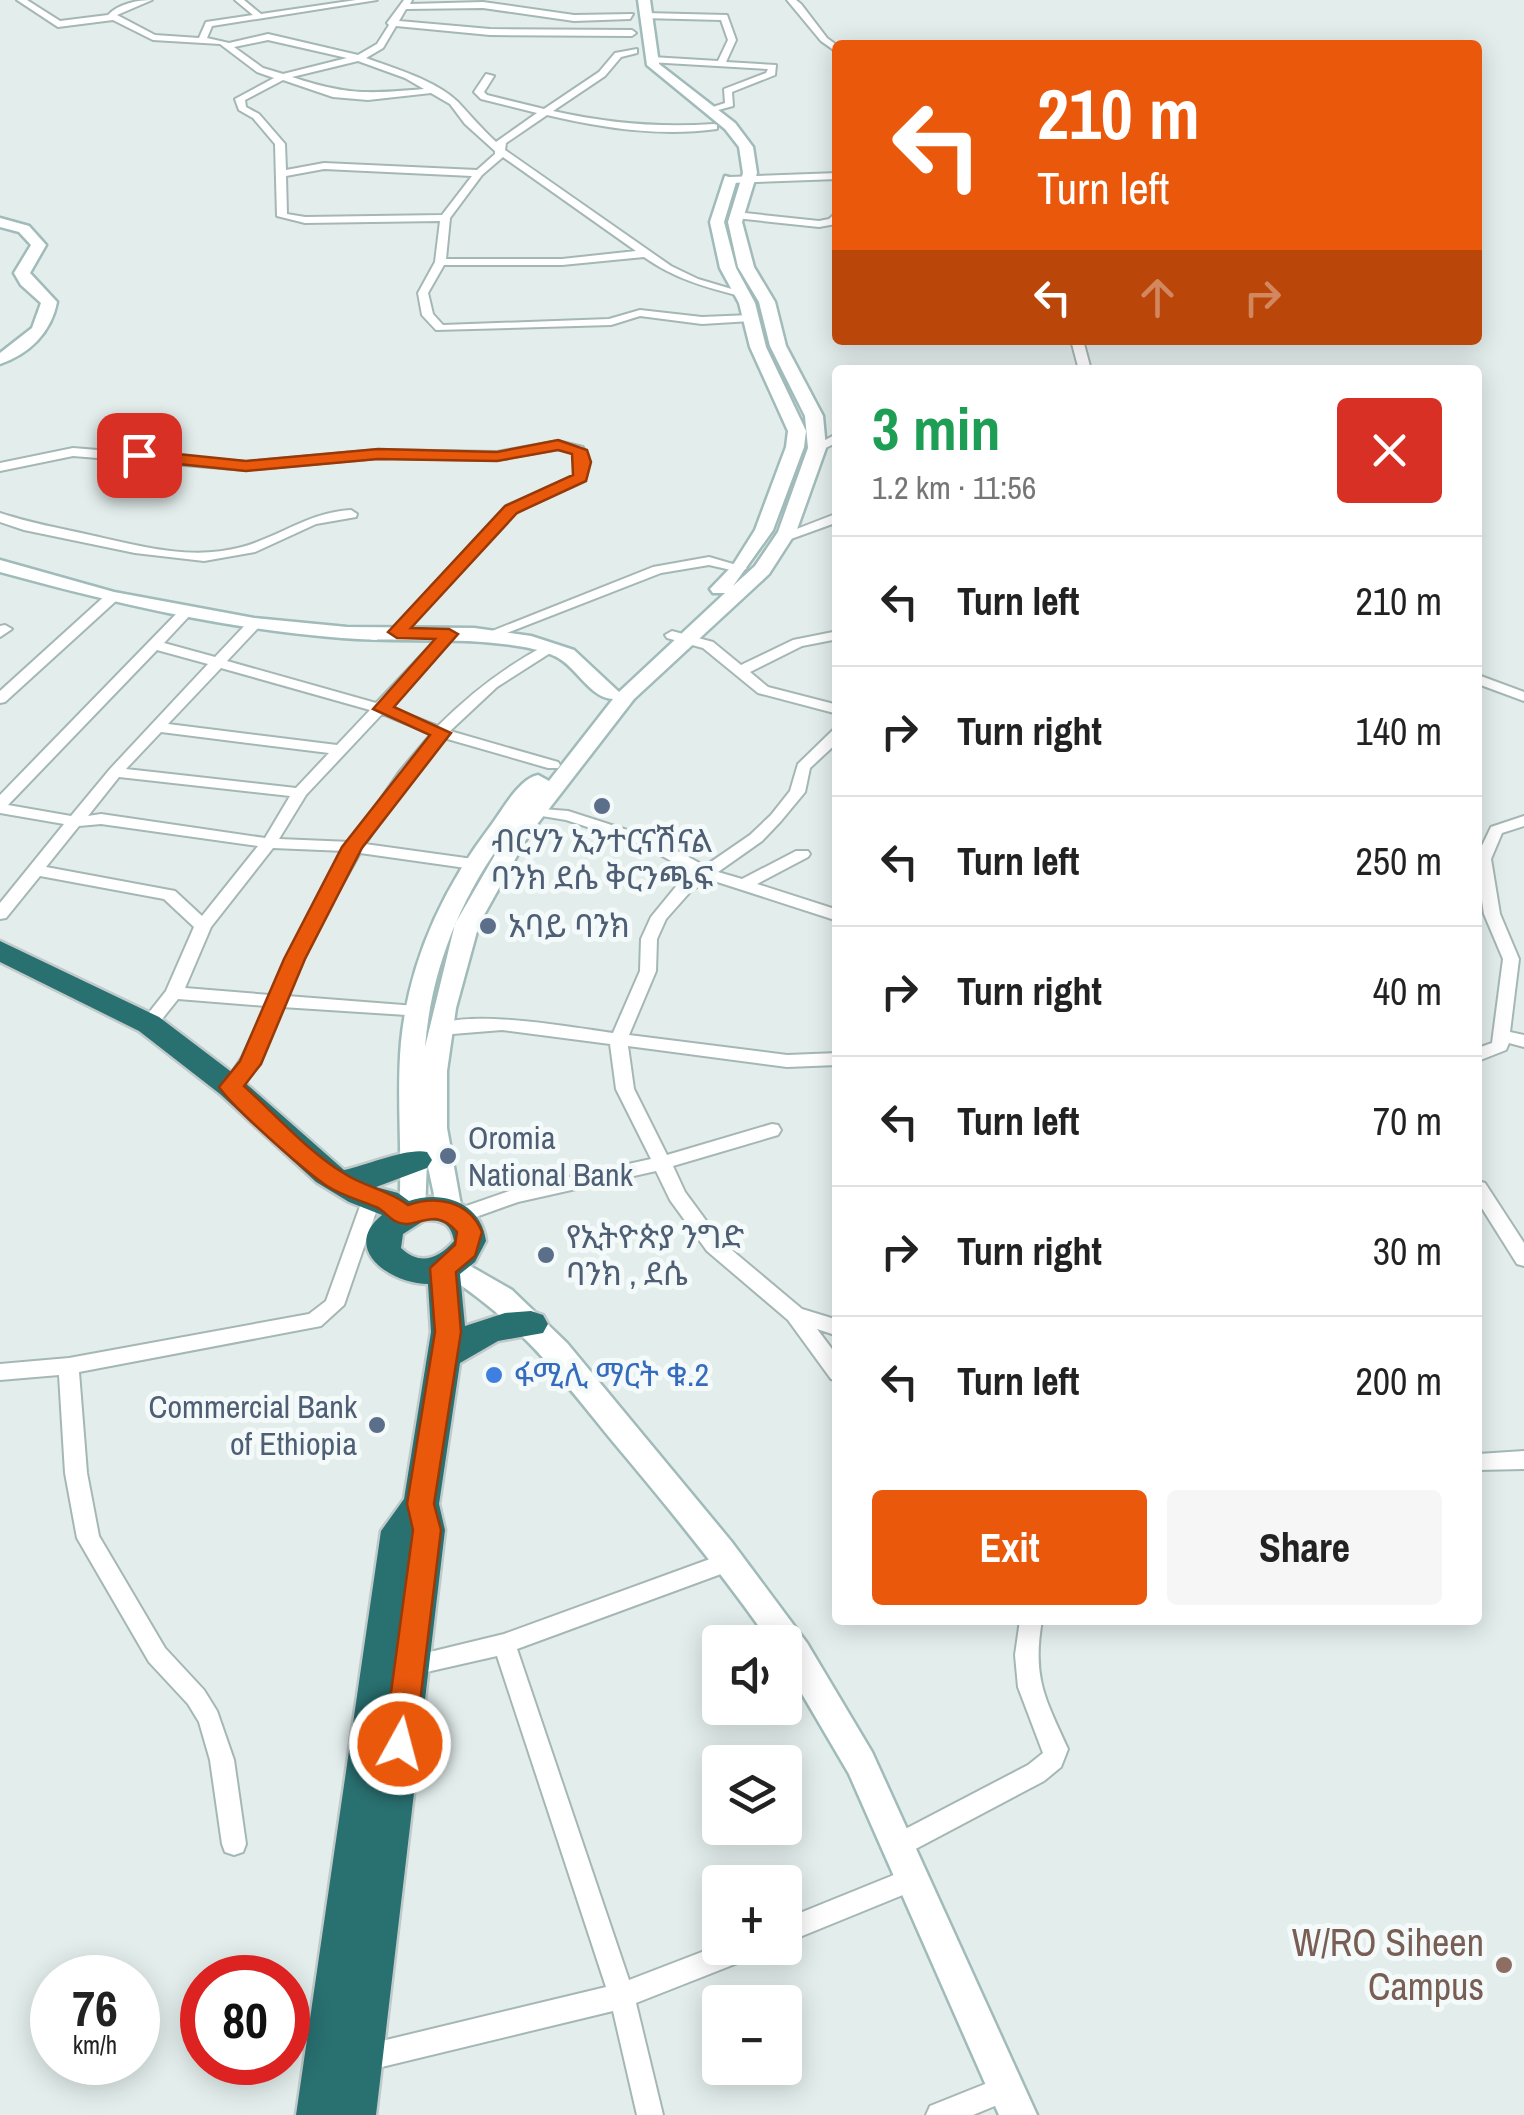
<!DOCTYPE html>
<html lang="en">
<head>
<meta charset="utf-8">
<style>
	body { margin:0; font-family:"Archivo Narrow","Noto Sans Ethiopic",sans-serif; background:#f6f6f6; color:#222; height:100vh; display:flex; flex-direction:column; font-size:38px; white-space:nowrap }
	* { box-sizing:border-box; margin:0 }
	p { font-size:32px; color:#767676 }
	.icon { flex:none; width:55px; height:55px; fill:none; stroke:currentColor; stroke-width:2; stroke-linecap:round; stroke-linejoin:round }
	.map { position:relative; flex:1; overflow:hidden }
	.panel { position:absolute; left:832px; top:365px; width:650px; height:1260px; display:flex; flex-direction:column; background:#fff; border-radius:10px; box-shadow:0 5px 25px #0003 }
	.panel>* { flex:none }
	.hud { position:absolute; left:832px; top:40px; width:650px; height:305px; border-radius:10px; box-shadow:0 5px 25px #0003; background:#ea580c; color:#fff; overflow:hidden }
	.controls { position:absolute; left:702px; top:1625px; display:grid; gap:20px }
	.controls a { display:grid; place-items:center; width:100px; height:100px; border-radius:10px; background:#fff; box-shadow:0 5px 25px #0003; font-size:50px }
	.speed { position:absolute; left:30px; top:1955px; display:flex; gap:20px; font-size:50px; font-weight:700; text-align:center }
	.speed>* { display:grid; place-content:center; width:130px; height:130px; border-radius:50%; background:#fff; box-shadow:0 5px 25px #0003; line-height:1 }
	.speed small { font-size:25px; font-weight:400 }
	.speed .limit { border:15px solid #d22; background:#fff; color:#111 }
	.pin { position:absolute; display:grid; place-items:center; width:85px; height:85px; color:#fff; margin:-42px; border-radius:20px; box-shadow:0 5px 15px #0006 }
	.me { position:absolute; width:110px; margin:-55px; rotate:7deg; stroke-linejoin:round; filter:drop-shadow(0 0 8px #0008) }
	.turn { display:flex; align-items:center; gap:35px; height:210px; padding:0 40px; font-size:45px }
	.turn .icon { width:130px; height:130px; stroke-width:2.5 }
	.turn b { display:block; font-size:70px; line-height:85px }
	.lanes { display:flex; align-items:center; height:95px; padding:0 40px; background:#0003; justify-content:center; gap:50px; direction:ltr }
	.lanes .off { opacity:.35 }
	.round { display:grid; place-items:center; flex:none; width:105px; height:105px; border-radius:10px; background:#f6f6f6 }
	.overview { display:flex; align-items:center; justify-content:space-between; height:170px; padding:0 40px }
	h1 { font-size:60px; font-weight:700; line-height:75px; color:#1e9e55 }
	.button { display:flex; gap:20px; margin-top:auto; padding:20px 40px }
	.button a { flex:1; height:115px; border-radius:10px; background:#ea580c; color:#fff; font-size:40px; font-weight:700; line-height:115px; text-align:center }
	.button a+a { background:#f6f6f6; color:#222 }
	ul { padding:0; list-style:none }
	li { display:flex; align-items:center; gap:30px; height:130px; padding:0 40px; border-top:2px solid #e0e0e0 }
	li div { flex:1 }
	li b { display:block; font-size:38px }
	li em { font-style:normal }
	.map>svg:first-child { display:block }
</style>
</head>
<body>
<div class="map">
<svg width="1524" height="2115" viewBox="0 0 1524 2115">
	<rect width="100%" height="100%" fill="#e3eeec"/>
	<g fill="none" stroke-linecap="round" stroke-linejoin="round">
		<defs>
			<g id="street">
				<path d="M17,0H27L60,21L108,15C118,4 137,0 152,0L117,15L155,35L199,38L206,22L253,15L235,0H244L261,14L356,0H377L212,26L207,38L229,43L268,34L358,55L377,44L389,25L387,23L404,0H412L410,4L483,2L574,15L633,14L630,19L574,21L483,8L406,9L399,21L490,29L632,30L636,33L632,36L490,35L396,26L383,48L366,58C394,68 437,81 458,102C471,116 482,129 496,142L537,113L481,99L474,92L486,74L494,76L484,92L487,95L544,109L599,72L615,53L637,49V53L621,57L605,76L553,111C607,123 659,128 714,124L717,125V129C660,137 602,128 547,115L506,143L505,150L671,266L698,279L745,293L740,296C704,287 674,278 644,257L562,265H444L428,293L433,314L443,325L609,319L640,310L702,317L751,315L757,318L751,321L702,324L640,316L611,325L436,330L422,315L418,293L435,262L440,221L305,223L277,216L275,144L253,118L239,110L235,99L274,78L257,72L220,44L153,40L113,20L58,27ZM268,40L347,58L283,74L263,68L234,47ZM358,61L405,78L424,89C367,94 346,95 292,77ZM283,80L333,97L368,100L431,93L450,104L465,124L495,151V154L477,170L324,163L286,170L285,144L259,114L246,107L245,100ZM503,157L636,251L562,259H446L450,218L482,175ZM324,169L472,176L442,215L305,217L287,214L286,176Z"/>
				<polygon points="787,0 796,0 801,4 827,38 838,46 838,53 821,41"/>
				<polygon points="645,13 727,15 736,40 726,62 776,65 775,75 732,92 733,106 707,113 707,109 725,103 724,89 766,73 768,69 649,62 652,57 718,61 728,40 721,20 642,18"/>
				<polygon points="838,173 838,179 730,183 725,180 730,177"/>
				<polygon points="838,211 836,224 819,227 735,218 730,215 735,212 819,221 829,219"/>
				<polygon points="1071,340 1083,340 1091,370 1079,370"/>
				<polygon points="838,433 838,442 817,452 811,448"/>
				<polygon points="558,441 583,447 589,462 585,480 516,512 402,635 392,635 392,629 506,506 575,475 577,462 574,452 558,449 497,460 378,458 246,470 73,456 0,471 0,463 73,448 246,462 378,450 497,452"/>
				<path d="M351,510L357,514L356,517L316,524L255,552L204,561L135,553L24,530L0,522V513C30,523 59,528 90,535C140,546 191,561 242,547C281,536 310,512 351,510Z"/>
				<polygon points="838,513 838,522 788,540 778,540 776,537"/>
				<polygon points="709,557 747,568 740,572 709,565 661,573 494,638 489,639 482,635 653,567"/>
				<polygon points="112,593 117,594 117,600 5,702 0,703 0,691 107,594"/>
				<path d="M186,608L193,612L164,643L215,657L249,621H259V627L227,661L376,703L444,631H454V637L389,707L438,726C471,693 505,667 546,645L551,644L558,648L497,687L450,731L558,762L560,765L558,768H548L444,738L411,777L365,844L473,859L481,864L473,869L360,853L321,922L287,996L416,1006L422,1008L425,1012L422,1016L282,1007L260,1057L237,1091L231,1093L222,1087L242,1057L266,1006L178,999L155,1028H143L140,1024L166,991L194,927L164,899L40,876L6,918L0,919V903L64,824L0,813V795L181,609ZM157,650L208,664L110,769L71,816L8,805ZM221,668L370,710L337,745L168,724ZM382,714L431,734L400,771L351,842L279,839L306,795ZM161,732L329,753L296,788L126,769ZM119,777L290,796L265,838L101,814L88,816ZM101,824L258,846L202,916L175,891L46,867L79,826ZM273,848L345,851L305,922L270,995L185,988L211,927Z"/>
				<polygon points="5,625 12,629 0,637 0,626"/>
				<polygon points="672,631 713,642 741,665 793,640 838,631 838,639 802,646 750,672 768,687 838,705 838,714 758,693 703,648 667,638 665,635"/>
				<polygon points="1478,675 1524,692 1524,701 1478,684"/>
				<path d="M838,729V742L810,768L805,792L781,821L762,841L718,872L742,879L796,851H808L810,854L808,857L757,884L838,910V921L708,879L690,892L666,919L657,939L656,971L629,1035L787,1055L838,1053V1065L787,1067L628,1046L634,1089L667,1155L772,1124L778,1125L781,1130L778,1135L673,1166L685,1192L721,1241L802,1309L838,1320V1336L817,1329L838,1357V1381L831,1379L788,1320L707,1251L670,1200L656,1171L518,1202L459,1223L452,1221L450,1216L452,1211L515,1189L651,1159L616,1089L610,1044L502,1030L440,1035L431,1029C457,1006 576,1028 613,1033L640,971L641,939L651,917L678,884L694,874L643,845L566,820L530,814L527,811L530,808L568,811L655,839L705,866L750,835L771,815L790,791L798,764L833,730Z"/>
				<polygon points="1524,816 1524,826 1502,833 1491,859 1500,914 1519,959 1510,1032 1524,1035 1524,1047 1509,1043 1506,1050 1478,1061 1478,1048 1492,1043 1503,959 1484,914 1478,874 1478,854 1491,827"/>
				<polygon points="1478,1181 1485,1183 1524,1243 1524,1266 1517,1264 1478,1202"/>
				<polygon points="368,1202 375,1204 377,1209 344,1305 321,1326 79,1372 87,1473 99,1536 165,1648 204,1690 217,1711 234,1760 246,1844 243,1852 234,1855 225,1852 222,1844 210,1760 199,1722 188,1704 149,1662 77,1538 65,1473 59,1375 0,1380 0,1364 69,1358 309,1314 326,1301 359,1209 361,1204"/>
				<polygon points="1524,1451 1524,1469 1478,1470 1478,1454"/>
				<polygon points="732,1551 740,1553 743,1560 740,1567 517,1649 629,1980 720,1945 720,1948 757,1948 753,1957 636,2003 663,2115 637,2115 613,2011 361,2072 352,2068 348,2059 352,2050 361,2046 606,1987 497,1656 409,1676 401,1673 398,1666 401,1659 504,1634"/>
				<path d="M1020,1620H1042C1032,1678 1045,1698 1068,1749L1061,1767L1044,1781L908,1853L899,1857L890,1853L887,1845L890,1837L1028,1765L1043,1753L1018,1687L1015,1655Z"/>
				<polygon points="911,1868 920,1872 923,1880 920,1888 785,1943 785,1919"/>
				<polygon points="1005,2076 1014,2080 1018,2089 1014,2098 973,2115 926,2115 930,2106"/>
			</g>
			<g id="secondary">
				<path d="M638,0H650L659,64L735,123L753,147L757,173L742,222L754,267L775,302L786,346L823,416L826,448L796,532L769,574L634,699L528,836L479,924L456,1008L447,1071V1128L462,1211L459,1218H439L427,1162L425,1211L422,1218H402L399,1211C403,1155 396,1098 401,1042C409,961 443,888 492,824C503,809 519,779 538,775L549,781L613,699C591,698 578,670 560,659C551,653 535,649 524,647C464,636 403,643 342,638C225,629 113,603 0,572V560L114,592L254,618L347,627L474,628L531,636L574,650L619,692L725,593H713L710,589L733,565L755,530L786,447L788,431L750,347L739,303L720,268L710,222L725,176L737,179L724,222L736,268L755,303L766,347L806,431L804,447L773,530L733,586L755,566L778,532L808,448L805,416L770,346L759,302L738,267L728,222L743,173L739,147L725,129L647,65ZM506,836L455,924L425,1047C431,970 460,898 506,836Z"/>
				<path d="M0,218L29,226L46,245L30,273L57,302C51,333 29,354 0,364V353L32,328L41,303L21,285L14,273L31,245L19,232L0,227Z"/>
				<path d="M451,1255L512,1290L567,1343L731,1541L807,1643L872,1752L1037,2115H999L849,1774L785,1665V1642H770C723,1575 672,1512 619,1449C558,1375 524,1325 441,1272L437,1265L441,1258Z"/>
			</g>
			<path id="highway" d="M0,941L159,1017L242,1080L344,1170C367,1165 409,1147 427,1152L432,1160L427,1168L376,1187L398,1193L409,1201C442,1190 481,1202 486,1241L475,1262L460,1274L465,1326L505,1313L531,1311L543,1315L548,1324L543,1333L498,1341L460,1363L439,1504L445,1530L376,2115H296L381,1531L404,1499L431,1332L428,1284C391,1284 340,1249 382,1215L349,1202L316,1182L220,1094L139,1031L0,962ZM425,1220C442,1220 451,1223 454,1241C438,1259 420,1266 401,1248L403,1234Z"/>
		</defs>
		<!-- street casing -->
		<use href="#street" stroke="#a5b7b5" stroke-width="4"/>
		<!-- secondary casing -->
		<use href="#secondary" stroke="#a0bbb9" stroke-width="5"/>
		<!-- highway casing -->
		<use href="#highway" stroke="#c1caca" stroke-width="5"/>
		<!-- street -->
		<use href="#street" fill="#fff" fill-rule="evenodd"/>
		<!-- secondary -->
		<use href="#secondary" fill="#fff" fill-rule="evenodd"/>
		<!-- highway -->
		<use href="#highway" fill="#297071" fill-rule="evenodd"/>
	</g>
	<!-- route -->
	<path fill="#ea580c" stroke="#983908" stroke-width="2.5" d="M558,440L587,450L591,462L586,481L517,513L411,628L449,629L458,634L394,707L451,733L362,848L305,959L261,1064L244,1086C276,1115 308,1152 345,1174C365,1187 389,1190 408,1205C437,1195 469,1201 482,1232L475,1256L456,1272L461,1332L434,1504L441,1530L415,1744L410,1754L400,1758L389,1754L384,1744L413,1530L407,1504L435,1332L430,1268L455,1245L457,1232C433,1203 415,1233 395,1221C388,1217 383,1210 376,1207C359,1200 343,1196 327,1186C306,1172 232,1107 219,1087L240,1061L284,959L342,847L430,735L373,709L435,639L397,638L388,632L505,506L573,475L572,454L558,450L497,461L378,459L246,471L139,460L131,455L139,450L246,461L378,449L497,452Z"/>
	<!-- markers -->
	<g fill="#5c6f8a" stroke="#f4faf9" stroke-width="4">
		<circle cx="602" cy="806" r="10"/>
		<circle cx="488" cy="926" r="10"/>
		<circle cx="448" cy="1156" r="10"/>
		<circle cx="546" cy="1255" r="10"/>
		<circle cx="377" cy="1425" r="10"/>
	</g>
	<circle fill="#3f7fe0" stroke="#f4faf9" stroke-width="4" cx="494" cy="1375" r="10"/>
	<circle fill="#8d6e63" stroke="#f4faf9" stroke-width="4" cx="1504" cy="1965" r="10"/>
	<g text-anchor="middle" stroke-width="10" stroke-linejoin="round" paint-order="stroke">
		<!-- service labels -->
		<g font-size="32" fill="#4e5e75" stroke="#f4faf9" text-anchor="start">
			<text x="602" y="852" text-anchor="middle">ብርሃን ኢንተርናሽናል<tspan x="602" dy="37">ባንክ ደሴ ቅርንጫፍ</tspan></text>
			<text x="508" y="937">አባይ ባንክ</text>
			<text x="468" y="1149">Oromia<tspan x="468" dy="37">National Bank</tspan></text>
			<text x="566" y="1248">የኢትዮጵያ ንግድ<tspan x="566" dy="37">ባንክ , ደሴ</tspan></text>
			<text x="357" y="1418" text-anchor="end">Commercial Bank<tspan x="357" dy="37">of Ethiopia</tspan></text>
		</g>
		<!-- shop labels -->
		<g font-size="32" fill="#366cbe" stroke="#f4faf9" text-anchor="start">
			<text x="514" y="1386">ፋሚሊ ማርት ቁ.2</text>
		</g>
		<!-- near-education labels -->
		<g font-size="38" fill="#785e54" stroke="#f4faf9" text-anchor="end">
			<text x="1484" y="1956">W/RO Siheen<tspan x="1484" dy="44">Campus</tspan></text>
		</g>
	</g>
</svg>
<div class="controls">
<a><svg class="icon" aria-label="sound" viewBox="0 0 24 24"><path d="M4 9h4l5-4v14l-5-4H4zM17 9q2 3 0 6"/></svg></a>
<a><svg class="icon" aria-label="layers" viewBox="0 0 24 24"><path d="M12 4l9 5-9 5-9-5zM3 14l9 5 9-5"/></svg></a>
<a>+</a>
<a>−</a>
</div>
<div class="speed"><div>76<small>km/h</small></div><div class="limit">80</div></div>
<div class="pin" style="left:139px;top:455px;background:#d93025"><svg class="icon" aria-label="arrive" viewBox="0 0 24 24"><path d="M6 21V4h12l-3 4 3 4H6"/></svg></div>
<svg class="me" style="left:400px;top:1744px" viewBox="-20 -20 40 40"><circle r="17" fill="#ea580c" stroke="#fff" stroke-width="3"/><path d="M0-11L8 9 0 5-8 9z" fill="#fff"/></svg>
<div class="hud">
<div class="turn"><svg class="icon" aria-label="left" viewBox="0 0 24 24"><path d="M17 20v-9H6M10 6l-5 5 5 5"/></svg><div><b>210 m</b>Turn left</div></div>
<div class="lanes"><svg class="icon" aria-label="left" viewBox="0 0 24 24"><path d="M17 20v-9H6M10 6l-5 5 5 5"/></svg><svg class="icon off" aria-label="ahead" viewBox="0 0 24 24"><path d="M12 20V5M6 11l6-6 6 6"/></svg><svg class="icon off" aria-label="right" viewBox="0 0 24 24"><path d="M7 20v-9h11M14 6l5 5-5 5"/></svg></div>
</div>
<section class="panel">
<div class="overview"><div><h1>3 min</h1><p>1.2 km · 11:56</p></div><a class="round" style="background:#d93025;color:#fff"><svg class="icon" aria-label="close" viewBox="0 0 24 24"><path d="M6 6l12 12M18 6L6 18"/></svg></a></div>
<ul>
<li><svg class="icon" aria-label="left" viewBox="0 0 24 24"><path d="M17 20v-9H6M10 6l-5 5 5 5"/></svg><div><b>Turn left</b></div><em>210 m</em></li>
<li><svg class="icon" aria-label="right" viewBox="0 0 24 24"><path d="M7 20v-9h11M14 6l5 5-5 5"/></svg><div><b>Turn right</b></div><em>140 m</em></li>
<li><svg class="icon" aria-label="left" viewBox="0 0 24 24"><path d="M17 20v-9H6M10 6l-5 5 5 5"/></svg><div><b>Turn left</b></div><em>250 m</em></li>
<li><svg class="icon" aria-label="right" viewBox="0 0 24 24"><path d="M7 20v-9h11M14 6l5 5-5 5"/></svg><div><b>Turn right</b></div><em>40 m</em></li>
<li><svg class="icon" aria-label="left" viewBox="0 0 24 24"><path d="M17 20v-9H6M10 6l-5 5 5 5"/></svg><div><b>Turn left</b></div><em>70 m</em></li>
<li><svg class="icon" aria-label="right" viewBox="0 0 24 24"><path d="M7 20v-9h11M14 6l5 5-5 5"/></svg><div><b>Turn right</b></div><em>30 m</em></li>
<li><svg class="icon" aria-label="left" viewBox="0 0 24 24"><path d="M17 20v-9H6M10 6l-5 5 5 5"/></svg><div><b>Turn left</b></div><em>200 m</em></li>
</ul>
<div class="button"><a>Exit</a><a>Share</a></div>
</section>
</div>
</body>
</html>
